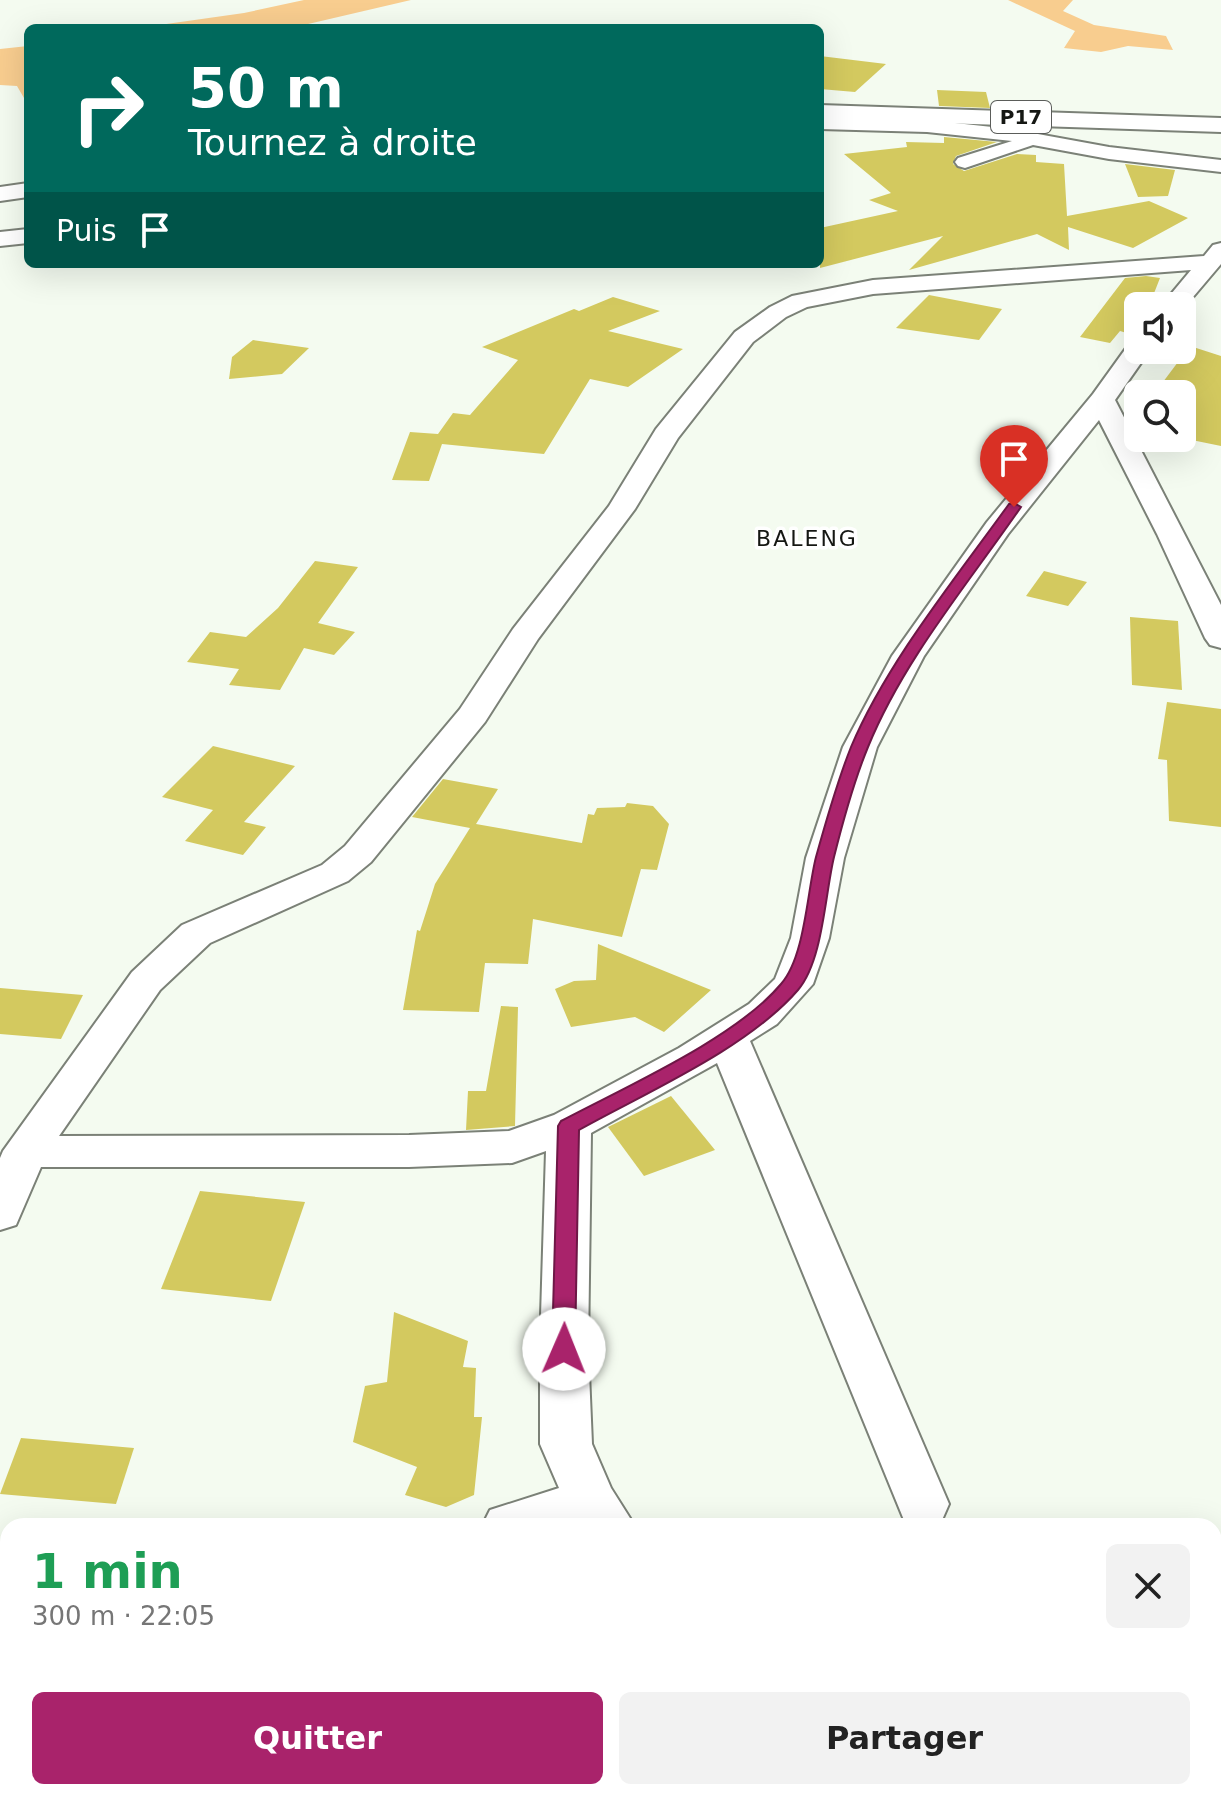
<!DOCTYPE html>
<html lang="fr">
<head>
<meta charset="utf-8">
<style>
	body { margin:0; font-family:"DejaVu Sans",sans-serif; background:#f2f2f2; color:#222; height:100vh; display:flex; flex-direction:column; font-size:30px; white-space:nowrap }
	* { box-sizing:border-box; margin:0 }
	p { font-size:26px; color:#767676 }
	.icon { flex:none; width:44px; height:44px; fill:none; stroke:currentColor; stroke-width:2; stroke-linecap:round; stroke-linejoin:round }
	.map { position:relative; flex:1; overflow:hidden }
	.details { position:absolute; left:0px; top:1518px; width:1222px; height:282px; display:flex; flex-direction:column; background:#fff; border-radius:24px 24px 0 0; box-shadow:0 8px 32px #0002 }
	.details>* { flex:none }
	.guide { position:absolute; left:24px; top:24px; width:800px; height:244px; border-radius:12px; box-shadow:0 8px 32px #0002; background:#00695c; color:#fff; overflow:hidden }
	.controls { position:absolute; left:1124px; top:292px; display:grid; gap:16px }
	.controls a { display:grid; place-items:center; width:72px; height:72px; border-radius:12px; background:#fff; box-shadow:0 8px 32px #0002; font-size:40px }
	.pin { position:absolute; display:grid; place-items:center; width:68px; height:68px; color:#fff; margin:-82px -34px; border-radius:50% 50% 50% 0; rotate:-45deg; box-shadow:0 0 8px #0007 }
	.pin .icon { rotate:45deg }
	.me { position:absolute; width:88px; margin:-44px; rotate:1deg; stroke-linejoin:round; filter:drop-shadow(0 0 6px #0008) }
	.turn { display:flex; align-items:center; gap:28px; height:168px; padding:0 32px; font-size:36px }
	.turn .icon { width:104px; height:104px; stroke-width:2.5 }
	.turn b { display:block; font-size:56px; line-height:68px }
	.then { display:flex; align-items:center; height:76px; padding:0 32px; background:#0003; gap:16px; font-size:30px }
	.round { display:grid; place-items:center; flex:none; width:84px; height:84px; border-radius:12px; background:#f2f2f2 }
	.overview { display:flex; align-items:center; justify-content:space-between; height:136px; padding:0 32px }
	h1 { font-size:48px; font-weight:800; line-height:60px; color:#1e9e55 }
	.primary-button { display:flex; gap:16px; margin-top:auto; padding:16px 32px }
	.primary-button a { flex:1; height:92px; border-radius:12px; background:#a9236b; color:#fff; font-size:32px; font-weight:800; line-height:92px; text-align:center }
	.primary-button a+a { background:#f2f2f2; color:#222 }
	.map>svg:first-child { display:block }
</style>
</head>
<body>
<div class="map">
<svg width="1221" height="1799" viewBox="0 0 1221 1799">
	<rect width="100%" height="100%" fill="#f4fbf0"/>
	<!-- green -->
	<g fill="#f8cd8f">
		<polygon points="304,0 411,0 291,28 138,28 244,13"/>
		<polygon points="1008,0 1073,0 1063,11 1094,25 1166,36 1173,50 1128,46 1101,52 1064,48 1075,31"/>
		<polygon points="28,46 28,97 24,98 17,86 0,85 0,49"/>
	</g>
	<!-- building -->
	<g fill="#d3c95f">
		<polygon points="820,56 886,64 855,92 820,89"/>
		<polygon points="937,90 986,92 990,108 939,106"/>
		<polygon points="944,137 997,142 956,156 953,164 964,171 1017,154 1036,155 1036,162 1064,164 1067,216 1149,201 1188,218 1133,248 1068,227 1069,250 1037,234 909,270 943,236 820,268 820,228 898,211 869,200 891,193 844,154 907,147 906,142 944,143"/>
		<polygon points="1125,164 1175,170 1168,196 1138,197"/>
		<polygon points="1146,276 1160,278 1149,306 1138,306 1138,322 1130,334 1120,331 1110,343 1080,337 1125,278"/>
		<polygon points="929,295 1002,309 979,340 896,328"/>
		<polygon points="613,297 660,311 608,331 683,349 628,387 590,379 544,454 442,444 429,481 392,480 410,432 438,434 453,413 470,415 518,360 482,347 574,309 579,311"/>
		<polygon points="253,340 309,348 282,374 229,379 232,357"/>
		<polygon points="1190,346 1221,356 1221,446 1182,438 1182,400 1194,388 1163,382"/>
		<polygon points="315,561 358,567 318,623 355,632 334,655 304,648 280,690 229,685 239,669 187,662 210,632 246,637 278,608"/>
		<polygon points="1044,571 1087,582 1068,606 1026,596"/>
		<polygon points="1130,617 1178,621 1182,690 1132,685"/>
		<polygon points="1167,702 1221,709 1221,827 1169,821 1167,760 1158,759"/>
		<polygon points="213,746 295,766 244,822 266,827 243,855 185,841 213,810 162,797"/>
		<polygon points="443,779 498,789 476,824 582,843 588,814 594,815 597,808 625,807 627,803 653,806 669,824 657,870 641,869 622,937 533,919 528,964 485,963 479,1012 403,1010 417,930 420,931 435,884 470,828 412,817"/>
		<polygon points="598,944 711,990 664,1032 635,1017 571,1027 555,989 574,981 596,980"/>
		<polygon points="0,988 83,995 61,1039 0,1034"/>
		<polygon points="501,1006 518,1007 515,1126 466,1130 468,1091 486,1091"/>
		<polygon points="671,1096 715,1150 644,1176 608,1127"/>
		<polygon points="200,1191 305,1202 271,1301 161,1289"/>
		<polygon points="394,1312 468,1341 463,1367 476,1368 474,1417 482,1417 474,1495 446,1507 405,1495 417,1467 353,1442 365,1386 387,1382"/>
		<polygon points="21,1438 134,1448 116,1504 0,1494"/>
	</g>
	<g fill="none" stroke-linecap="round" stroke-linejoin="round">
		<defs>
			<g id="minor">
				<polygon points="820,117 927,120 1011,129 1109,147 1221,160 1221,172 1109,159 1033,145 965,168 958,166 955,162 958,158 1012,141 927,132 820,129"/>
				<polygon points="28,229 28,243 0,246 0,232"/>
				<polygon points="1221,243 1221,264 1182,310 1182,306 1161,306 1191,270 873,294 807,307 786,317 753,342 678,438 635,509 538,639 485,722 371,862 348,881 210,943 160,990 59,1136 409,1135 509,1131 554,1115 679,1048 749,1004 775,979 791,938 806,858 843,747 892,656 987,522 1093,394 1129,344 1138,342 1138,350 1150,350 1115,400 1221,605 1221,648 1210,645 1205,638 1157,534 1099,420 1008,534 924,656 877,747 844,858 829,938 813,984 777,1024 750,1041 949,1504 942,1520 924,1526 904,1520 717,1063 591,1133 588,1349 592,1444 611,1488 635,1526 482,1526 490,1510 559,1488 540,1444 540,1349 546,1151 512,1163 409,1167 41,1167 16,1225 0,1230 0,1158 3,1151 132,972 182,925 322,865 345,846 460,709 513,629 609,506 656,429 735,332 770,307 792,296 873,280 1204,256 1213,245"/>
				<polygon points="29,1792 93,1792 90,1799 26,1799"/>
			</g>
			<g id="primary">
				<polygon points="820,105 1221,118 1221,132 820,119"/>
				<polygon points="28,183 28,197 0,201 0,187"/>
			</g>
		</defs>
		<!-- minor casing -->
		<use href="#minor" stroke="#7b8177" stroke-width="4"/>
		<!-- primary casing -->
		<use href="#primary" stroke="#7b8177" stroke-width="4"/>
		<!-- minor -->
		<use href="#minor" fill="#fff" fill-rule="evenodd"/>
		<!-- primary -->
		<use href="#primary" fill="#fff" fill-rule="evenodd"/>
	</g>
	<!-- route -->
	<path fill="#a9236b" stroke="#6e1746" stroke-width="2" d="M1014,503L1021,507C968,584 904,659 868,747C854,781 843,821 834,857C825,894 823,961 798,990C747,1049 647,1092 579,1130L575,1349L572,1355L564,1358L555,1355L552,1349L558,1126L561,1121C625,1087 736,1038 781,984C805,957 807,892 816,857C826,821 837,782 851,747C887,662 955,579 1009,504Z"/>
	<g text-anchor="middle" stroke-width="7" stroke-linejoin="round" paint-order="stroke">
		<!-- shield labels -->
		<rect fill="#fff" stroke="#5b5d5a" stroke-width="2" x="991" y="101" width="60" height="32" rx="6"/>
		<g font-size="20" font-weight="bold" fill="#151713">
			<text x="1021" y="124">P17</text>
		</g>
		<!-- far-quarter labels -->
		<g font-size="22" letter-spacing="2" fill="#151713" stroke="#fff">
			<text x="807" y="546">BALENG</text>
		</g>
	</g>
</svg>
<div class="controls">
<a><svg class="icon" aria-label="sound" viewBox="0 0 24 24"><path d="M4 9h4l5-4v14l-5-4H4zM17 9q2 3 0 6"/></svg></a>
<a><svg class="icon" aria-label="search" viewBox="0 0 24 24"><circle cx="10" cy="10" r="6"/><path d="M15 15l6 6"/></svg></a>
</div>
<div class="pin" style="left:1014px;top:507px;background:#d93025"><svg class="icon" aria-label="arrive" viewBox="0 0 24 24"><path d="M6 21V4h12l-3 4 3 4H6"/></svg></div>
<svg class="me" style="left:564px;top:1349px" viewBox="-20 -20 40 40"><circle r="19" fill="#fff"/><path d="M0-13L10 11 0 6-10 11z" fill="#a9236b"/></svg>
<div class="guide">
<div class="turn"><svg class="icon" aria-label="right" viewBox="0 0 24 24"><path d="M7 20v-9h11M14 6l5 5-5 5"/></svg><div><b>50 m</b>Tournez à droite</div></div>
<div class="then">Puis<svg class="icon" aria-label="arrive" viewBox="0 0 24 24"><path d="M6 21V4h12l-3 4 3 4H6"/></svg></div>
</div>
<section class="details">
<div class="overview"><div><h1>1 min</h1><p>300 m · 22:05</p></div><a class="round"><svg class="icon" aria-label="close" viewBox="0 0 24 24"><path d="M6 6l12 12M18 6L6 18"/></svg></a></div>
<div class="primary-button"><a>Quitter</a><a>Partager</a></div>
</section>
</div>
</body>
</html>
